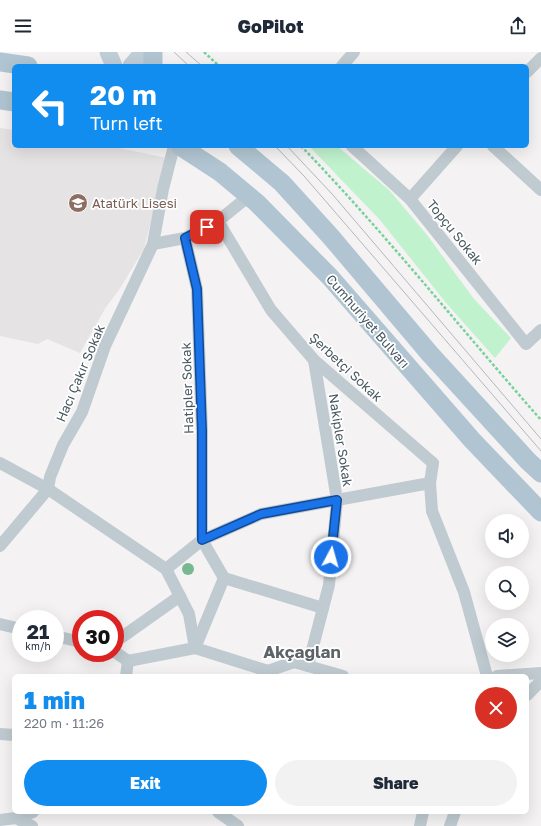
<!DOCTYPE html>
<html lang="en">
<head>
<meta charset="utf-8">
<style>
	body { margin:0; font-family:"Golos Text",sans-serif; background:#f2f2f3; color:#1f2937; height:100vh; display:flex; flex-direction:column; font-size:15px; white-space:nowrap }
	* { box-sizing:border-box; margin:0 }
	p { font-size:13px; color:#747a83 }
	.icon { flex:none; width:22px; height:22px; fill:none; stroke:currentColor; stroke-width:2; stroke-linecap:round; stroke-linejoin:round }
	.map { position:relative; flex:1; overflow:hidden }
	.drawer { position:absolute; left:12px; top:622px; width:517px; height:140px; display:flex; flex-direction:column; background:#fff; border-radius:6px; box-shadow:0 4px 16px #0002 }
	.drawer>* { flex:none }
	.hud { position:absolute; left:12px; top:12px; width:517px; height:84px; border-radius:6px; box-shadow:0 4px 16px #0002; background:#118cef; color:#fff; overflow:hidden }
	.controls { position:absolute; left:485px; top:462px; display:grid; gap:8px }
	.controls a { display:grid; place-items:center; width:44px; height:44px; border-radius:50%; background:#fff; box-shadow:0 4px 16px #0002; font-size:20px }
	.speed { position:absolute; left:12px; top:558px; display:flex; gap:8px; font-size:20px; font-weight:700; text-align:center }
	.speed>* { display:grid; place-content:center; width:52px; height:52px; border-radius:50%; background:#fff; box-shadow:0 4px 16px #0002; line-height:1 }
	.speed small { font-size:10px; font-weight:400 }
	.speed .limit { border:6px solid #d22; background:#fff; color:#111 }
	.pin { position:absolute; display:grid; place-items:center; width:34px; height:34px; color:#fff; margin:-17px; border-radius:8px; box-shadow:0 2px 6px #0006 }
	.me { position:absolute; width:44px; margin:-22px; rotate:6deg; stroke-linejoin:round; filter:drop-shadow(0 0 3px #0008) }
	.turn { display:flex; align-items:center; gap:14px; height:84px; padding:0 12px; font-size:18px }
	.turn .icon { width:52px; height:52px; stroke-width:2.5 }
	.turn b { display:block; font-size:28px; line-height:34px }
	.round { display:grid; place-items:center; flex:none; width:42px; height:42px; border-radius:21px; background:#f2f2f3 }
	.headline { display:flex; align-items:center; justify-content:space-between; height:68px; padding:0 12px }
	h1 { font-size:24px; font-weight:800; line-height:30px; color:#118cef }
	.action { display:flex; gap:8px; margin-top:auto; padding:8px 12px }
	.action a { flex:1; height:46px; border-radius:24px; background:#118cef; color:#fff; font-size:16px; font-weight:800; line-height:46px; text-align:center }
	.action a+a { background:#f2f2f3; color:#1f2937 }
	header { display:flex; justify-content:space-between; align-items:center; height:52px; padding:0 12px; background:#fff; font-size:18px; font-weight:800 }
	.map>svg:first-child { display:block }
</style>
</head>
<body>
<header><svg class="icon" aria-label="menu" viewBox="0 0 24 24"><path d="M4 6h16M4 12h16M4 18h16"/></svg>GoPilot<svg class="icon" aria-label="share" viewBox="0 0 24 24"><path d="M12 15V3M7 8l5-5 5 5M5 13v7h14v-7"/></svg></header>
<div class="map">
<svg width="541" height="774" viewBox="0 0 541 774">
	<rect width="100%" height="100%" fill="#f4f2f2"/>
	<!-- education -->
	<polygon fill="#e5e3e4" points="0,76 14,78 14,94 109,94 167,106 144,197 119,238 106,255 80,301 47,287 38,292 0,284"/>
	<!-- green -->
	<polygon fill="#bff2cd" points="309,94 337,94 390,139 427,183 474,247 511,286 495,306 447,252 380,168"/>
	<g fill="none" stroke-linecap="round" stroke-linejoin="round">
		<!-- path -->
		<g stroke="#75d299" stroke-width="2.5" stroke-dasharray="3 2" stroke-linecap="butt">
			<polyline points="204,0 219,14"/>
			<path d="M301,94C385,181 461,277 541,368"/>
		</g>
		<!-- street -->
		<g stroke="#bfcbd1" stroke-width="12">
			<polyline points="342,14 354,0"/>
			<polyline points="527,20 541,6"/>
			<polyline points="352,94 410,147 526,292 541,278"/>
			<polyline points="493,94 541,138"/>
			<polyline points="410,147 457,94"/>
			<polyline points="218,169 271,258 314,308 433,411 430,431 432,459 464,540 487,624"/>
			<polyline points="185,186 197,237 202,379 202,488"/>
			<polyline points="153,192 185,186 218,169 249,144"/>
			<polyline points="0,411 48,437 166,517 189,562 195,596 128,609 115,600"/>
			<polyline points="202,488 224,526"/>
			<polyline points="0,494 48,437 50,425 63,393 82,360 105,294 153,192 163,137 174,94"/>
			<polyline points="166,517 202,488 261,462 430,431"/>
			<polyline points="224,526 195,596 268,619"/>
			<polyline points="224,526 323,556"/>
			<polyline points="0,572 21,577"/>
			<polyline points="55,584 81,590"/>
			<polyline points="115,590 180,544"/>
			<polyline points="308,614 329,533 337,448 314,308"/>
			<polyline points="126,624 128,609"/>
			<polyline points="264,624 268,619 294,610 343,624"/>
			<polyline points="497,624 541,621"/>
			<polyline points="527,643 541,629"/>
			<polyline points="0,682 14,683"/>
			<polyline points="218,760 238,774"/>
			<polyline points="0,768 16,766"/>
			<polyline points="32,774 16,766 33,760"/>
			<polyline points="420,774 423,760"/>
			<polyline points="450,774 455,760"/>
		</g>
		<!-- secondary -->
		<g stroke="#bfcdd6" stroke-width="17">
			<polyline points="108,0 114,14"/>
			<polyline points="131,14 143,0"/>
		</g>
		<!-- primary -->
		<g stroke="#b0c5d1" stroke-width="19">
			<polyline points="153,0 153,14"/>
			<polyline points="0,10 28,14"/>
			<polyline points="0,48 14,50"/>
			<polyline points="180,94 220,120 257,151 330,225 472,388 541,460"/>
			<polyline points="238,94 282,131 331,185 430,302 528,409 541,421"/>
		</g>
		<!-- tram -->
		<g stroke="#b3b8bc" stroke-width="1">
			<polyline points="174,0 189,14"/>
			<polyline points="186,0 202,14"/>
			<polyline points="275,94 304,124 541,399"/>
			<polyline points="287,94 333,143 541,387"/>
		</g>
	</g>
	<!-- trees -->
	<circle fill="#78b890" cx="188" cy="517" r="6"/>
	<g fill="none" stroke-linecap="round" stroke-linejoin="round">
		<defs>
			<polyline id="route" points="207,175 185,186 197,237 202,379 202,488 261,462 337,448 331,505"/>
		</defs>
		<!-- route casing -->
		<use href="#route" stroke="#114b97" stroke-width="10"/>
		<!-- route -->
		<use href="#route" stroke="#1a73e8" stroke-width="7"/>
	</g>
	<!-- icons -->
	<defs>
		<symbol id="school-disc" viewBox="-11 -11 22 22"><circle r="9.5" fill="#8d6e63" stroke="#fff"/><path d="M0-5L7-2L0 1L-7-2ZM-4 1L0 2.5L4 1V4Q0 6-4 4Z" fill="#fff"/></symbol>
	</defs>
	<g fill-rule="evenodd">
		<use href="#school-disc" x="67" y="140" width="22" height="22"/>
	</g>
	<g text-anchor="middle" stroke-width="3.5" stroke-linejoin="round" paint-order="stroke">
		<!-- education labels -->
		<g font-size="13" fill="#785e54" stroke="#fff" text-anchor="start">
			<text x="92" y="156">Atatürk Lisesi</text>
		</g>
		<!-- street labels -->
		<g font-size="13" fill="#485860" stroke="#fff">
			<text transform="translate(455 180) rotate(51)" y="5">Topçu Sokak</text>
			<text transform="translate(368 269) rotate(49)" y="5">Cumhuriyet Bulvarı</text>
			<text transform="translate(346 315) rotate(43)" y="5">Şerbetçi Sokak</text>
			<text transform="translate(80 321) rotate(-67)" y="5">Hacı Çakır Sokak</text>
			<text transform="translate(187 336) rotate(-92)" y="5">Hatipler Sokak</text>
			<text transform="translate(341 388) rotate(81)" y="5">Nakipler Sokak</text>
		</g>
		<!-- district labels -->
		<g font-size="17" font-weight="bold" fill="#5d6367" stroke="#fff">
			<text x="302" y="606">Akçağlan</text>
		</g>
	</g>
</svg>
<div class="controls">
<a><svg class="icon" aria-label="sound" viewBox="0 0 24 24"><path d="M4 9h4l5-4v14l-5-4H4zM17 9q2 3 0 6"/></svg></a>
<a><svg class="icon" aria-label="search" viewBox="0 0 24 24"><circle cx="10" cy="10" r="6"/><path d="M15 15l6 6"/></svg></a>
<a><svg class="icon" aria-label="layers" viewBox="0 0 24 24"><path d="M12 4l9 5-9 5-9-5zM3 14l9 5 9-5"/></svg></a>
</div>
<div class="speed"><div>21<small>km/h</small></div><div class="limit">30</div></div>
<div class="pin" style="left:207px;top:175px;background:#d93025"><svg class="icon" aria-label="arrive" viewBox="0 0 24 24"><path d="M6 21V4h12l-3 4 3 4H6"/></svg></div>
<svg class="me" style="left:331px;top:505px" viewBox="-20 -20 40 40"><circle r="17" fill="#1a73e8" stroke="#fff" stroke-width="3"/><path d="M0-11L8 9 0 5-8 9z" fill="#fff"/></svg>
<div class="hud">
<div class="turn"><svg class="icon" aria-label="left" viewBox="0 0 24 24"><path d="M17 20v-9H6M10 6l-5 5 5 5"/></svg><div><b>20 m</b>Turn left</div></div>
</div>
<section class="drawer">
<div class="headline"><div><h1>1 min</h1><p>220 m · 11:26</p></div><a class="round" style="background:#d93025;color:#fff"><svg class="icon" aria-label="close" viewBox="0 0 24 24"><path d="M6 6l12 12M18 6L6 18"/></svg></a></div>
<div class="action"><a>Exit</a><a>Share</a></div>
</section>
</div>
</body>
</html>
